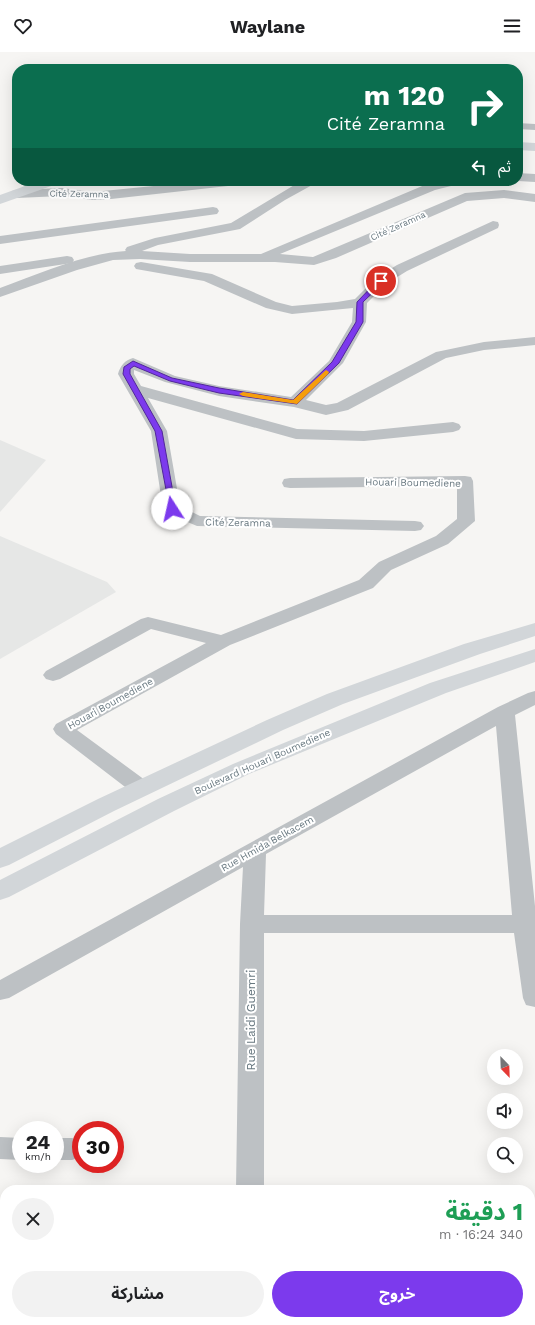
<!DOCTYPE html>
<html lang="ar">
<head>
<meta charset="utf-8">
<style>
	body { margin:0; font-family:"Work Sans","Noto Sans Arabic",sans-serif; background:#f2f2f2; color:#202124; direction:rtl; height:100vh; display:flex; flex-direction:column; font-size:15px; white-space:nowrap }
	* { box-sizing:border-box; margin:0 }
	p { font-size:13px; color:#757577 }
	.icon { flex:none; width:22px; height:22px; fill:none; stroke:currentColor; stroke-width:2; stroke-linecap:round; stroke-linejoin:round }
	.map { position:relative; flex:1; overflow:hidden; direction:ltr }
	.panel { position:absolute; left:0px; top:1133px; width:535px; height:140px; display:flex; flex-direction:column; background:#fff; border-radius:16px 16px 0 0; box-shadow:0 4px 16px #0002; direction:rtl }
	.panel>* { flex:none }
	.hud { position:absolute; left:12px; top:12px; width:511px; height:122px; border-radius:16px; box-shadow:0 4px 16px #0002; direction:rtl; background:#0b6e4f; color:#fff; overflow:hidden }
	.needle { width:26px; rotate:157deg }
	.controls { position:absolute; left:487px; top:997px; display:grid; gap:8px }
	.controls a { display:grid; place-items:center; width:36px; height:36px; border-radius:50%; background:#fff; box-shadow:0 4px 16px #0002; font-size:20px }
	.speed { position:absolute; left:12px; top:1069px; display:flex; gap:8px; font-size:20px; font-weight:700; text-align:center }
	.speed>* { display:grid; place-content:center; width:52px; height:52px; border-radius:50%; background:#fff; box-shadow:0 4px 16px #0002; line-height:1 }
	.speed small { font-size:10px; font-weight:400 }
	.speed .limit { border:6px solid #d22; background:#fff; color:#111 }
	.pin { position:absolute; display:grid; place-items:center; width:34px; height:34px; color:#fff; margin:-17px; border:2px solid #fff; border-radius:50%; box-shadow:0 1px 4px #0007 }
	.me { position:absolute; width:44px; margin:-22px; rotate:350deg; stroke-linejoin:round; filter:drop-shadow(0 0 3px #0008) }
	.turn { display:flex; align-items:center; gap:14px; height:84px; padding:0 12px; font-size:18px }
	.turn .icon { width:52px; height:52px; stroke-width:2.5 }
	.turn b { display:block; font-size:28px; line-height:34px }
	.then { display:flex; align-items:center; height:38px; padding:0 12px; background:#0003; gap:8px; font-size:15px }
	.round { display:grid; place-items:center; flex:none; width:42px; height:42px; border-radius:21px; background:#f2f2f2 }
	.headline { display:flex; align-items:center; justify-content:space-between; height:68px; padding:0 12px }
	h1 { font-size:24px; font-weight:700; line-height:30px; color:#1e9e55 }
	.button { display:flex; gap:8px; margin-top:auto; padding:8px 12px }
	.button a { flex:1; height:46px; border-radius:24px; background:#7c3aed; color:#fff; font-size:16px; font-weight:700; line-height:46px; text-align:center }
	.button a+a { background:#f2f2f2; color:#202124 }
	header { display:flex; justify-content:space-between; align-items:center; height:52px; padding:0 12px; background:#fff; font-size:18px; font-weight:700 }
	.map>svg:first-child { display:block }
</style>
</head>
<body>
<header><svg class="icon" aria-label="menu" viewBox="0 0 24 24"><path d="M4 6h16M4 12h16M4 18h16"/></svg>Waylane<svg class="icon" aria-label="heart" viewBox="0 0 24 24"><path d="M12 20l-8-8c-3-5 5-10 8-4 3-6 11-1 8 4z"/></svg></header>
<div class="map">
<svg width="535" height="1273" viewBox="0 0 535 1273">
	<rect width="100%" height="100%" fill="#f6f5f3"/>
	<!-- built -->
	<g fill="#e6e7e6">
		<polygon points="0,388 46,408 0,460"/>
		<polygon points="0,484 107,530 116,540 0,607"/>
	</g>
	<!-- green -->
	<polygon fill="#d6dad2" points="0,1244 5,1244 5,1268 89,1268 89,1273 0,1273"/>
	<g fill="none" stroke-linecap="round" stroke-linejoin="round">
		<!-- street -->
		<g fill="#bdc1c4" fill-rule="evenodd">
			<polygon points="518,71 535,72 535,78 518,77"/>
			<polygon points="518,121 535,122 535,130 518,129"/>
			<polygon points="204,129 243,129 241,132 237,133 111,147 93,148 62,144 16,146 12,145 10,142 12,139 16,138 62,136 93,140"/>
			<path d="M301,129H316L314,132L285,148L240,177L158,193L142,199L190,202H261L427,132L440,129H461L459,132L435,138L280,202L313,205L465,141L504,138L535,142V150L504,146L467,149L336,206L314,213L275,210H190L140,207L113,208L77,218L0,245V236C39,222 85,201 126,199L125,198L127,195L155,186L231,171Z"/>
			<polygon points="213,155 217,156 219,159 217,162 0,192 0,184"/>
			<path d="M493,169L498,170L499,173L498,176L407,219L386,232L367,251L366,270L343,311L306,348L326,353L337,351L436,300L441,299L484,290L535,285V293L484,298L446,306L348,358L326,363L294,355L219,344L165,330L134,318V322L141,334L297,377L364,379L453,370L459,372L461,375L459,378L453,380L364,389L296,387L148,346L167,379L180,454L200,464L415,469L421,470L424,474L421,478L415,479L197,474L166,461L163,457L151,379L118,322C120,314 125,308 133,306L175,324L219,334L291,345L329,309L352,270L353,256L292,262L266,256L204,229L136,217L134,214L136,211L141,210L212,222L276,250L292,254L337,250L355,247L376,226L397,213Z"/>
			<polygon points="67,204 72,205 74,208 72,211 0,222 0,214"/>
			<polygon points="465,424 471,425 473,429 475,469 448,492 391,518 373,536 230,593 77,678 149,731 152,736 149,741 141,743 133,741 56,682 53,677 56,672 206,591 151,577 60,627 53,629 46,627 43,623 46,619 141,567 148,565 221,583 359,528 379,510 436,484 457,467 457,434 290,436 284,435 282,431 284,427 290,426"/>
			<path d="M535,639V653L515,663L535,854V955L526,953L523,946L514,881H264V1138H236L240,872L243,815L9,946L0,948V928L498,655L528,641ZM496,674L512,863H264L266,802Z"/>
			<polygon points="0,1085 21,1086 21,1108 0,1107"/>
			<polygon points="55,1086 72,1086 81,1089 81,1105 72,1108 55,1108"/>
			<rect x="233" y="1268" width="30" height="5"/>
		</g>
		<!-- secondary -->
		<g fill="#d2d6d9" fill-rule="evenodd">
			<polygon points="518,90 535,91 535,99 518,98"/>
			<polygon points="39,129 59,129 57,132 0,152 0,143"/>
		</g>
		<!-- highway -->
		<g fill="#d2d6d9" fill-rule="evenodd">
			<polygon points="535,571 535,584 480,602 343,652 283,678 114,759 9,813 0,816 0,796 98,747 267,668 327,642 464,592"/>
			<polygon points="535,597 535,610 446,641 249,722 174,759 9,845 0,848 0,828 158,747 233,712 430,631"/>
		</g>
	</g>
	<!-- route -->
	<polygon fill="#7c3aed" stroke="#51269a" points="379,227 385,229 363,250 363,270 339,311 297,352 219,341 170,329 134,314 130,317 130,322 162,379 176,457 175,459 170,459 155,379 123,322 124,315 133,309 172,326 219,336 293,348 332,310 356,270 357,250"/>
	<!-- slow -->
	<polygon fill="#f59e0b" points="326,318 329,320 328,322 297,352 243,344 239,342 243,340 293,348"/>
	<g text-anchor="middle" stroke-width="4" stroke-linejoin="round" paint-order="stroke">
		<!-- far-street labels -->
		<g font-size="9" fill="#687880" stroke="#fff">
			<text transform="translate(79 142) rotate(1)" y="3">Cité Zeramna</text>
			<text transform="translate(398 174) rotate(-24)" y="3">Cité Zeramna</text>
		</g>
		<!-- street labels -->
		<g font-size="10" fill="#687880" stroke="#fff">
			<text transform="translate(413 430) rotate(1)" y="4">Houari Boumediene</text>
			<text transform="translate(238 470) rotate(1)" y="4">Cité Zeramna</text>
			<text transform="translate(110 651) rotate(-29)" y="4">Houari Boumediene</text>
			<text transform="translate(262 709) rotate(-24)" y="4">Boulevard Houari Boumediene</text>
			<text transform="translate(267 791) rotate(-29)" y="4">Rue Hmida Belkacem</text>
		</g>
		<!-- near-street labels -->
		<g font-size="12" fill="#687880" stroke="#fff">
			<text transform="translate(251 968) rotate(-90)" y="4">Rue Laidi Guemri</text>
		</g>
	</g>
</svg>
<div class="controls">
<a><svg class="needle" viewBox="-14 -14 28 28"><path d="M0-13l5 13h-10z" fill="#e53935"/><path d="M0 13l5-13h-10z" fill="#757577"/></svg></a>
<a><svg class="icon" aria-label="sound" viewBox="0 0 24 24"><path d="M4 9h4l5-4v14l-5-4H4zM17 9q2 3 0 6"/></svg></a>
<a><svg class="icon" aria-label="search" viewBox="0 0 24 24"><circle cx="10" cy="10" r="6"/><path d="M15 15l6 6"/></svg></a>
</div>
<div class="speed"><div>24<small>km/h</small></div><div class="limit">30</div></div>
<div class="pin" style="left:381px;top:229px;background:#d93025"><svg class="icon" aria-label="arrive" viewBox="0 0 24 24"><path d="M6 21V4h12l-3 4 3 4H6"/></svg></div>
<svg class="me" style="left:172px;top:457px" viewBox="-20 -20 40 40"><circle r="19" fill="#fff"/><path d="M0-13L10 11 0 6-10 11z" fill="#7c3aed"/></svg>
<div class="hud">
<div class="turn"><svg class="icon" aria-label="right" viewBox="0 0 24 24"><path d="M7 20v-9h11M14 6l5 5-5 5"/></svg><div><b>120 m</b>Cité Zeramna</div></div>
<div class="then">ثم<svg class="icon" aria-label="left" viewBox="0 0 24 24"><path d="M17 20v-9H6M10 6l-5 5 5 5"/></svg></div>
</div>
<section class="panel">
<div class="headline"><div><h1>1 دقيقة</h1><p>340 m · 16:24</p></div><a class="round"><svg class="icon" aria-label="close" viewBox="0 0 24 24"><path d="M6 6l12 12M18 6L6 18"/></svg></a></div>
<div class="button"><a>خروج</a><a>مشاركة</a></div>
</section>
</div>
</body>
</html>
